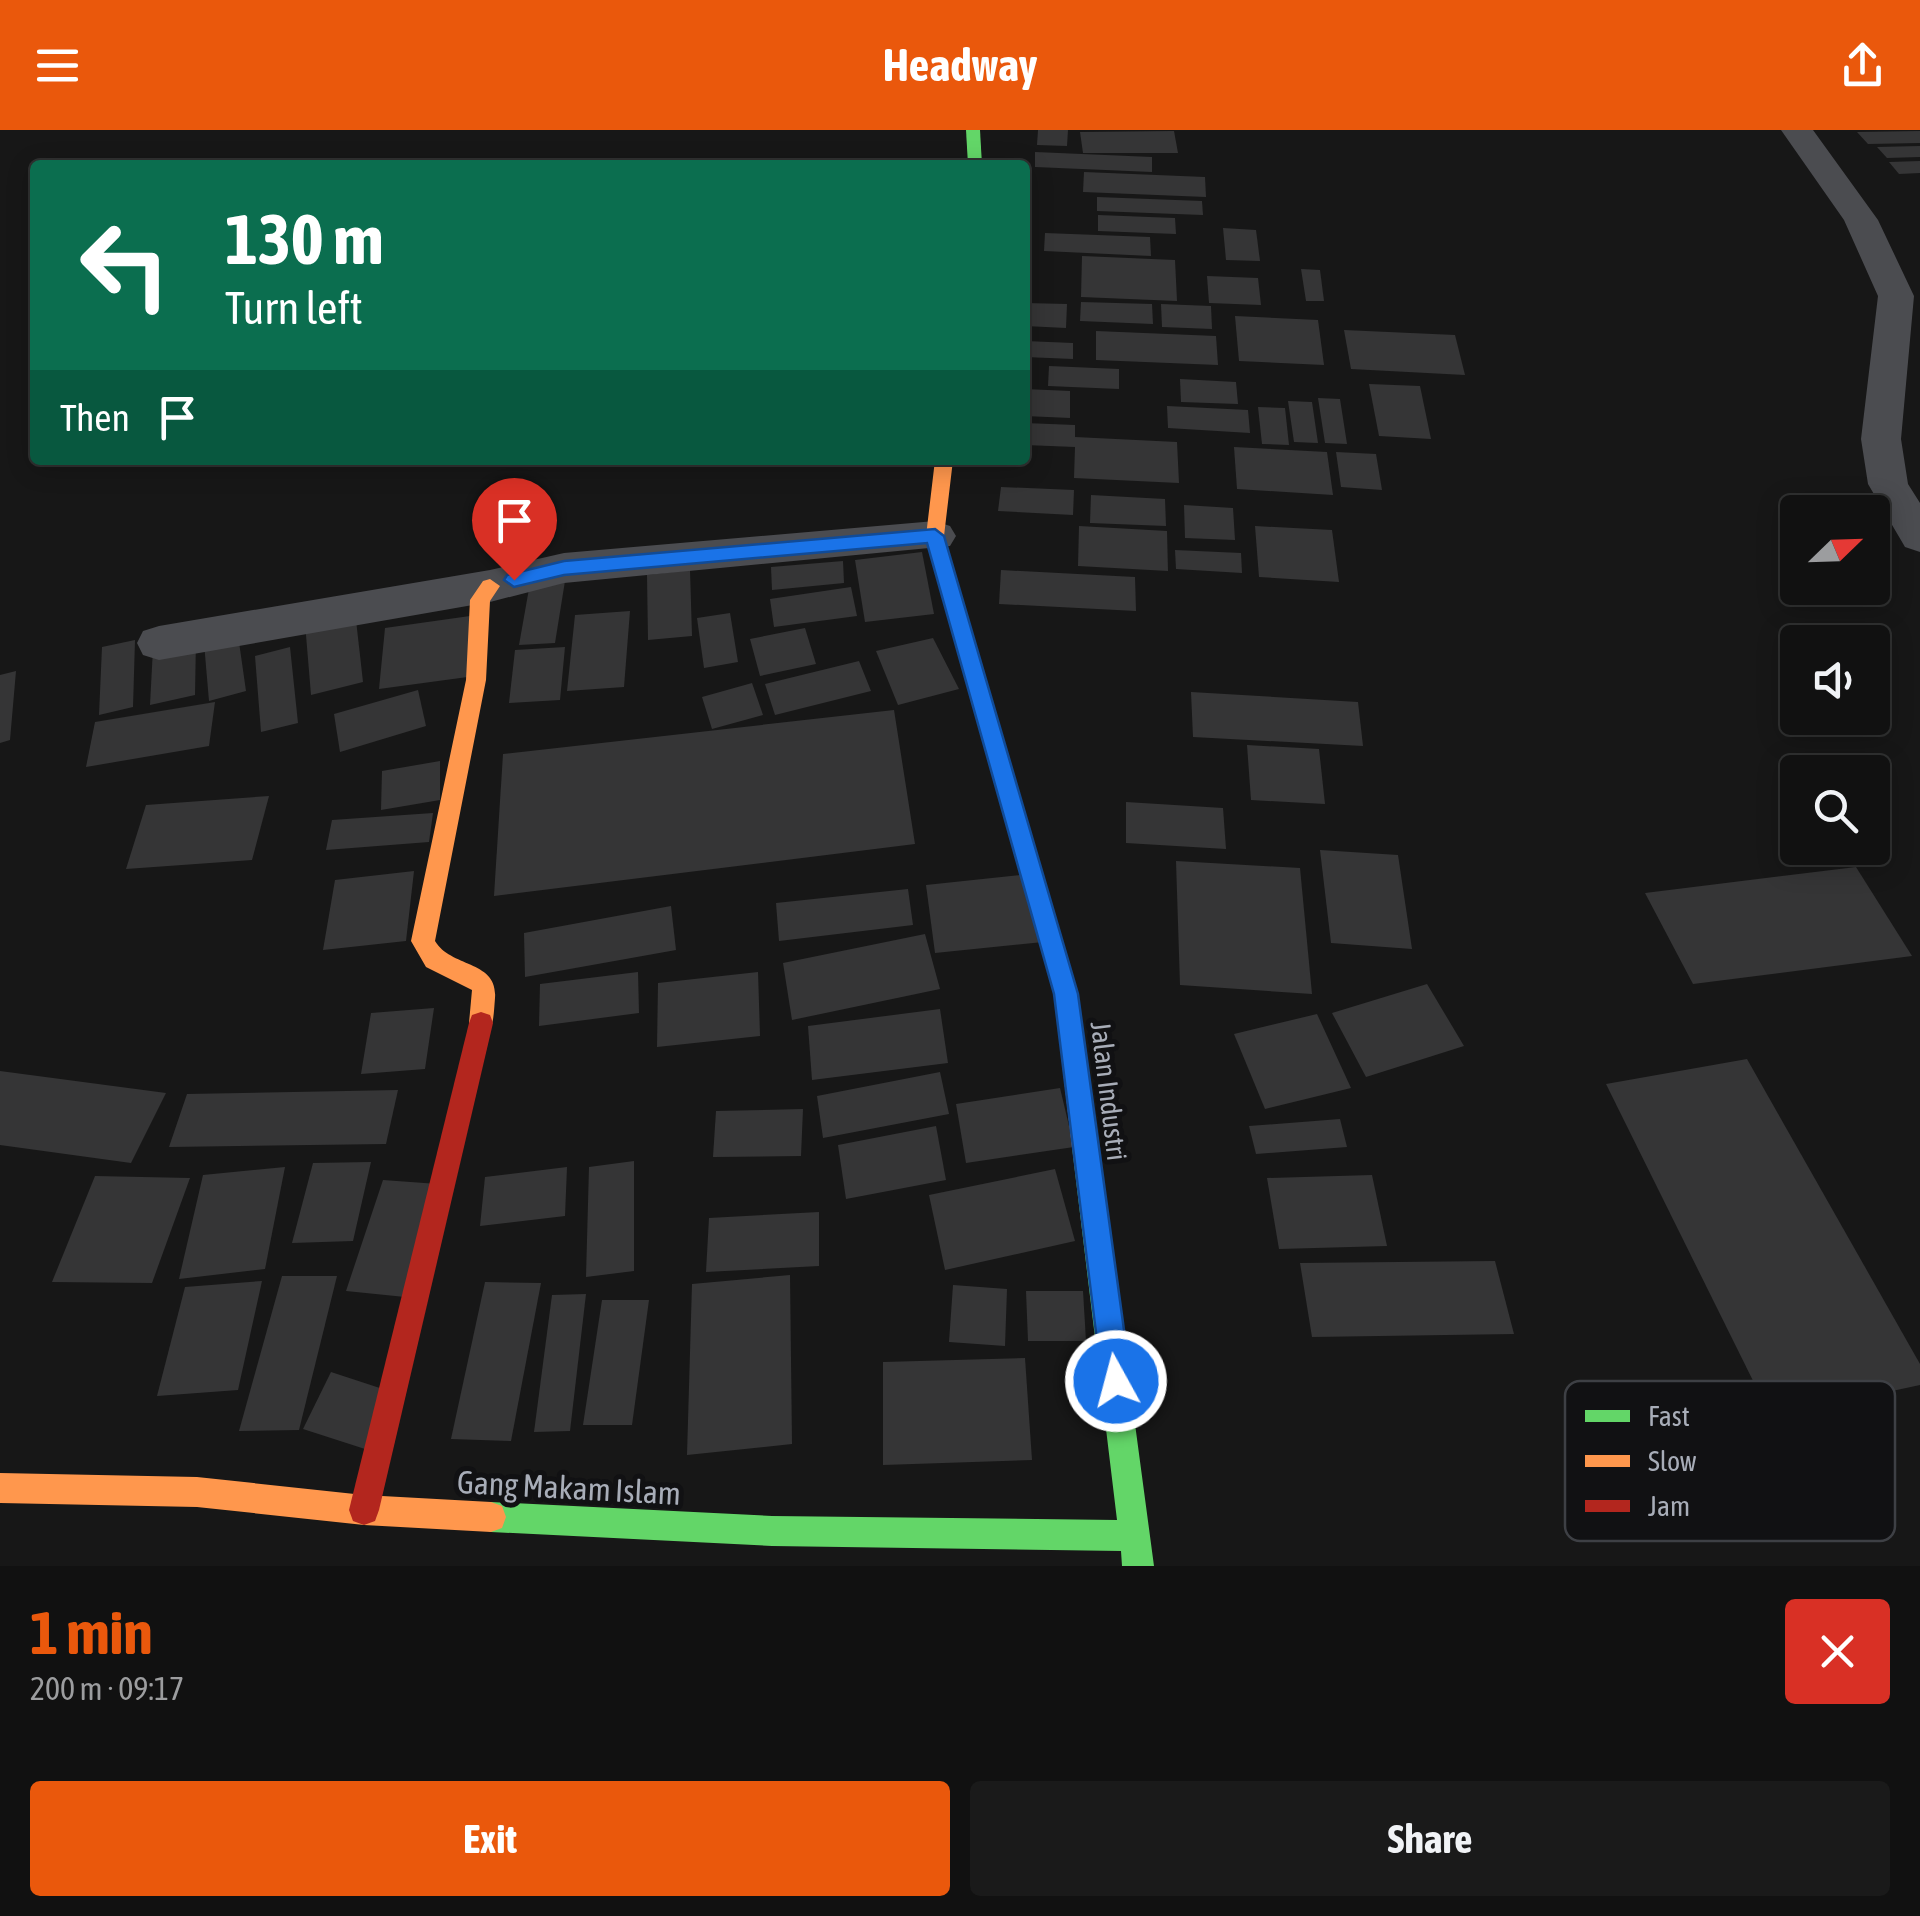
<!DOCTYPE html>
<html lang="en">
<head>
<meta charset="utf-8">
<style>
	body { margin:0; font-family:"Asap Condensed",sans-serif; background:#1a1a1a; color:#f1f3f6; height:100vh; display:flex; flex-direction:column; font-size:38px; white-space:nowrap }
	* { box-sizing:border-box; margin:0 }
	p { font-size:32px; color:#9c9d9f }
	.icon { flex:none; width:55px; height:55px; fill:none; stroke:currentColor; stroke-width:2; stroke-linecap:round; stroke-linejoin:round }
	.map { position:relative; height:1436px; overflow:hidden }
	.sheet { display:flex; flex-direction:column; background:#111; flex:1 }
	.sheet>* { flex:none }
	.guide { position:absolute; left:30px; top:30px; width:1000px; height:305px; border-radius:10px; box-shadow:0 5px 25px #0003,0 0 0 2px #303131; background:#0b6e4f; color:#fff; overflow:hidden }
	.needle { width:65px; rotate:67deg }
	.buttons { position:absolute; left:1780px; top:365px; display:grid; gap:20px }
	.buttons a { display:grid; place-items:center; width:110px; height:110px; border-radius:10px; background:#111; box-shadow:0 5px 25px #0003,0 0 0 2px #303131; font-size:50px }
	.pin { position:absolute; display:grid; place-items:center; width:85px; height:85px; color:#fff; margin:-102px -42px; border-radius:50% 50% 50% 0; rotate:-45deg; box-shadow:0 0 10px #0007 }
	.pin .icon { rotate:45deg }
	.me { position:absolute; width:110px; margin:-55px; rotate:353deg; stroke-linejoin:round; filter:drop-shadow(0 0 8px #0008) }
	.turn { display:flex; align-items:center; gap:35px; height:210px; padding:0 30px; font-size:45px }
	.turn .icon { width:130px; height:130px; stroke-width:2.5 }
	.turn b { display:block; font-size:70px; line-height:85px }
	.then { display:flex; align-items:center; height:95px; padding:0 30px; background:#0003; gap:20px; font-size:38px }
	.round { display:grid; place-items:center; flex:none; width:105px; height:105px; border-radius:10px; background:#1a1a1a }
	.headline { display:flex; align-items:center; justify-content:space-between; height:170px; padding:0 30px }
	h1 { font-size:60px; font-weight:700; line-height:75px; color:#ea580c }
	.cta { display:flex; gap:20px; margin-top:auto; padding:20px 30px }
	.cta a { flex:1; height:115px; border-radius:10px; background:#ea580c; color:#fff; font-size:40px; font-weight:700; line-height:115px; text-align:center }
	.cta a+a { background:#1a1a1a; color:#f1f3f6 }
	header { display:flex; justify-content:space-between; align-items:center; height:130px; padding:0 30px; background:#ea580c; color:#fff; font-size:45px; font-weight:700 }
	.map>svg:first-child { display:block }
</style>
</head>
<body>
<header><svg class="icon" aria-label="menu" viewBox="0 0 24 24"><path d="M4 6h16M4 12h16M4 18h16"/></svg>Headway<svg class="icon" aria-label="share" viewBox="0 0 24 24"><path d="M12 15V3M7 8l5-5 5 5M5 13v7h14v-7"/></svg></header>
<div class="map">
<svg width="1920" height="1436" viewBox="0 0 1920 1436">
	<rect width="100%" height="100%" fill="#171717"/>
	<!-- building -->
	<g fill="#353536">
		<polygon points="1038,0 1068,0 1067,16 1037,15"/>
		<polygon points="1174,1 1178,23 1083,23 1080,2"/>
		<polygon points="1920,1 1920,13 1868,14 1857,2"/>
		<polygon points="1920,16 1920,27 1887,28 1877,17"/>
		<polygon points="1035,22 1152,27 1152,42 1035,37"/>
		<polygon points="1920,31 1920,43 1899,44 1889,32"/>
		<polygon points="1084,42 1205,47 1206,67 1083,62"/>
		<polygon points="1097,67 1202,71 1203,85 1097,81"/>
		<polygon points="1098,85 1175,88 1176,104 1098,101"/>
		<polygon points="1223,98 1256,100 1260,131 1226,130"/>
		<polygon points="1045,103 1150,107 1151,126 1044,121"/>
		<polygon points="1082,126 1175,130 1177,171 1081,167"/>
		<polygon points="1301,139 1320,140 1324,171 1306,171"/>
		<polygon points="1207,146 1258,148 1261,175 1209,173"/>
		<polygon points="1081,172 1152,174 1153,194 1080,191"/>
		<polygon points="1025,173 1067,174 1066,198 1025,196"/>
		<polygon points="1161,174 1211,176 1212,199 1162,197"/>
		<polygon points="1235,186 1318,190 1324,235 1239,231"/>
		<polygon points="1344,200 1455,205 1465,245 1351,239"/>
		<polygon points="1096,201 1216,206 1218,235 1096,230"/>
		<polygon points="1025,211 1073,213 1073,229 1025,227"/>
		<polygon points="1049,236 1119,239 1119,259 1048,256"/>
		<polygon points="1180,249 1236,252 1238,274 1181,272"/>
		<polygon points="1369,254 1420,256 1431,309 1379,306"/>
		<polygon points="1025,259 1070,261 1070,288 1025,286"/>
		<polygon points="1318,268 1340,269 1347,314 1325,313"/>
		<polygon points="1288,271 1312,272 1318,313 1294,312"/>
		<polygon points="1167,276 1248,280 1250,303 1168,298"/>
		<polygon points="1258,277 1285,278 1289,315 1262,314"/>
		<polygon points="1025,293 1075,295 1075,307 1177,312 1179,353 1074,348 1075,317 1025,315"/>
		<polygon points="1234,317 1327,322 1333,365 1237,359"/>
		<polygon points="1336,322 1376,324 1382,360 1341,357"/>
		<polygon points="1001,357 1074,360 1073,385 998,381"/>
		<polygon points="1091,365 1165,369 1166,396 1090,393"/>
		<polygon points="1184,375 1233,378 1235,410 1185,408"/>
		<polygon points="1079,396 1167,401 1168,441 1078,436"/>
		<polygon points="1255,396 1332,400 1339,452 1259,447"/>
		<polygon points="1175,420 1241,423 1242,443 1176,439"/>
		<polygon points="922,422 934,484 865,492 855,430"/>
		<polygon points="843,431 844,453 772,460 771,437"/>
		<polygon points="690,440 692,506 648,510 647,445"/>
		<polygon points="1001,440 1135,447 1136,481 999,474"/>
		<polygon points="565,451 555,513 519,515 530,453"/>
		<polygon points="851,457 857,486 774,497 770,469"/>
		<polygon points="355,481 363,552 311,565 305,493"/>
		<polygon points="630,481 624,557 567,561 575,485"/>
		<polygon points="730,483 738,532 704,538 697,488"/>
		<polygon points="477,485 475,546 379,559 385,498"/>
		<polygon points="805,498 816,534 760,546 750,509"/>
		<polygon points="238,505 246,561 209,571 204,513"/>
		<polygon points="196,508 195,565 150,575 153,518"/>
		<polygon points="933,508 959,559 898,575 876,521"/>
		<polygon points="135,510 133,577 99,585 102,517"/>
		<polygon points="290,517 298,593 261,602 255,526"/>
		<polygon points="565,517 560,570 509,573 515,520"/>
		<polygon points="859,531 871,561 775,585 765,554"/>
		<polygon points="16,541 10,610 0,613 0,545"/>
		<polygon points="752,553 763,585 712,599 702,567"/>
		<polygon points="418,560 426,596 340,622 334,584"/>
		<polygon points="1191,562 1358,572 1363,616 1193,607"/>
		<polygon points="215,572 209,616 86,637 95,592"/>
		<polygon points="894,580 915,714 494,766 503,624"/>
		<polygon points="1247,615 1319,619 1325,674 1251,670"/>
		<polygon points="440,631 440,670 381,680 382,641"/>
		<polygon points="269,666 252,730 126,739 146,675"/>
		<polygon points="1126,672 1223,678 1226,719 1126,713"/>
		<polygon points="433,683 429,712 326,720 332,690"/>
		<polygon points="1320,720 1398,725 1412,819 1331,813"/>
		<polygon points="1176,731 1300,738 1312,864 1180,855"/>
		<polygon points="1856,737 1912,826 1693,854 1645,763"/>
		<polygon points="414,741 406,811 323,820 335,750"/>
		<polygon points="1030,744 1043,812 935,823 926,755"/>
		<polygon points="908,759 913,795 779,811 776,773"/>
		<polygon points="671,776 676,820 525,847 524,803"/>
		<polygon points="925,804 940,859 792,890 783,833"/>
		<polygon points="638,842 639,883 539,896 540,854"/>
		<polygon points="758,842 760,906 657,917 658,853"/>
		<polygon points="1427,854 1464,916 1366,947 1332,883"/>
		<polygon points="434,878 425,939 361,944 371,883"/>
		<polygon points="940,879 948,933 812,950 808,896"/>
		<polygon points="1317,884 1351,958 1265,979 1234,904"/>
		<polygon points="1747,929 1920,1234 1920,1255 1771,1287 1606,954"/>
		<polygon points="0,941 166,963 131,1033 0,1015"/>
		<polygon points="940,942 949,984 823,1008 817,966"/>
		<polygon points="1060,958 1074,1017 966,1033 956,974"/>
		<polygon points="398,960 386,1014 169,1017 187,964"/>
		<polygon points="803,979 801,1026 713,1027 716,981"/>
		<polygon points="1340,989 1347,1017 1256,1024 1249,996"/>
		<polygon points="936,996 946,1050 846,1069 838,1015"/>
		<polygon points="634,1031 634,1141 586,1147 589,1037"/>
		<polygon points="371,1032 353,1111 292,1113 313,1033"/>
		<polygon points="285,1037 265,1139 179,1149 203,1045"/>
		<polygon points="567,1037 565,1086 480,1096 485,1047"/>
		<polygon points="1055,1039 1075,1111 945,1140 929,1065"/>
		<polygon points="1372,1045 1387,1116 1279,1119 1267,1048"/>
		<polygon points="95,1046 190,1048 152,1153 52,1152"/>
		<polygon points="383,1050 438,1054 405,1167 346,1161"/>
		<polygon points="819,1082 819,1136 706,1142 709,1088"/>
		<polygon points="1495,1131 1514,1204 1312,1207 1300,1133"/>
		<polygon points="790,1145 792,1314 687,1325 692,1154"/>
		<polygon points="282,1146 337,1146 299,1300 239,1301"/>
		<polygon points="262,1151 238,1260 157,1266 185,1157"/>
		<polygon points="485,1152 541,1153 511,1311 451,1309"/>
		<polygon points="953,1155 1007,1159 1005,1216 949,1212"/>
		<polygon points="1026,1161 1083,1161 1086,1211 1028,1211"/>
		<polygon points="586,1164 570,1301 534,1302 552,1165"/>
		<polygon points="602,1170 649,1170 632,1295 583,1295"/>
		<polygon points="1025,1228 1032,1330 883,1335 883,1232"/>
		<polygon points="331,1242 392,1262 365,1319 303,1299"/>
	</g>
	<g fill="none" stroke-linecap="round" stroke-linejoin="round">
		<!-- street -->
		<g fill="#4b4c50" fill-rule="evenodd">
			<polygon points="1781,0 1813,0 1878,90 1914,166 1901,309 1908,354 1920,373 1920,422 1905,417 1868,354 1861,309 1878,166 1844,90"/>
			<polygon points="935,391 950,396 956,406 950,416 564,453 490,472 159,530 143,525 137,513 143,501 159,496 490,440 564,423"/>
		</g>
		<!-- fast -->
		<g fill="#63d668" fill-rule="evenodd">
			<polygon points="966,0 980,0 982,35 968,35"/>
			<polygon points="1085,1004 1094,1008 1098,1017 1154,1436 1122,1436 1121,1421 772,1416 491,1402 480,1398 476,1387 480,1376 491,1372 772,1386 1117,1390 1072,1017 1076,1008"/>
		</g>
		<!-- slow -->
		<g fill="#ff974d" fill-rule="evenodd">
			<polygon points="935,330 953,330 944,406 1078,864 1098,1017 1094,1026 1085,1030 1076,1026 1072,1017 1054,864 926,406"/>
			<path d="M490,449L500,456L490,471L486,550L435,811C451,838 498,830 495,868C494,880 494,890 490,901L481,904L472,901L469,893L472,860L426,837L411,811L466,550L470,470L483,451Z"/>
			<polygon points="0,1343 197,1347 364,1365 491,1372 502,1376 506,1387 502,1398 491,1402 364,1395 197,1377 0,1373"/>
		</g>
		<!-- jam -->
		<polygon fill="#b3261e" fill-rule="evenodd" points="481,882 490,885 493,893 379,1380 375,1391 364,1395 353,1391 349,1380 469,893 472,885"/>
	</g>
	<!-- route -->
	<polygon fill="#1a73e8" stroke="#114b97" stroke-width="2.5" points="935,399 944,406 1078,864 1131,1251 1127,1261 1116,1266 1106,1261 1102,1251 1054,864 927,413 564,445 514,457 504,450 507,445 564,431"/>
	<g text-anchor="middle" stroke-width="10" stroke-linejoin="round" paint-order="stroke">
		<!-- street labels -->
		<g font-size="28" fill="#a8adb8" stroke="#111113">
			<text transform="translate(1109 961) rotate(83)" y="10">Jalan Industri</text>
		</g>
		<!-- near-street labels -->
		<g font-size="32" fill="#a8adb8" stroke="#111113">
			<text transform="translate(569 1358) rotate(3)" y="11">Gang Makam Islam</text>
		</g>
	</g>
	<!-- legend -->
	<rect x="1565" y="1251" width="330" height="160" rx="15" fill="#111113" stroke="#3e4045" stroke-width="2.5"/>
	<rect x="1585" y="1280" width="45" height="12" fill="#63d668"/>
	<rect x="1585" y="1325" width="45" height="12" fill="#ff974d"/>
	<rect x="1585" y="1370" width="45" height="12" fill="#b3261e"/>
	<g font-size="28" fill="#a8adb8">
		<text x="1648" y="1296">Fast</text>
		<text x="1648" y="1341">Slow</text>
		<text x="1648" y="1386">Jam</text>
	</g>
</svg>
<div class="buttons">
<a><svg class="needle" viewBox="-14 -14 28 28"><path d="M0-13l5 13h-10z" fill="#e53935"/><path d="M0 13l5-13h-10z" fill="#9c9d9f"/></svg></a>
<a><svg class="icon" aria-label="sound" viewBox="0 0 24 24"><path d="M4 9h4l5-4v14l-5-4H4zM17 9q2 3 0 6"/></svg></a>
<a><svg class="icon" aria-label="search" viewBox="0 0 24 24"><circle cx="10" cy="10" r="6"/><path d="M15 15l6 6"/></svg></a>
</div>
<div class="pin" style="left:514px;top:450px;background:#d93025"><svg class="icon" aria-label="arrive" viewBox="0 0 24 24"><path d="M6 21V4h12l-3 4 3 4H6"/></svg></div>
<svg class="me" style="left:1116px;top:1251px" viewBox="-20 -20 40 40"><circle r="17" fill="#1a73e8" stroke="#fff" stroke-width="3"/><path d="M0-11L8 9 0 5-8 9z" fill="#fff"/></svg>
<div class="guide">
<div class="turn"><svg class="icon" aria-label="left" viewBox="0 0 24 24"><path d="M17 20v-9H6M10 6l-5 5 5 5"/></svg><div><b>130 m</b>Turn left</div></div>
<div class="then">Then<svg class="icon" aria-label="arrive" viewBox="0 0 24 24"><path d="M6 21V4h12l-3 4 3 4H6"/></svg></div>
</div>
</div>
<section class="sheet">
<div class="headline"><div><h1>1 min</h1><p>200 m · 09:17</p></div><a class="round" style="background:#d93025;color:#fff"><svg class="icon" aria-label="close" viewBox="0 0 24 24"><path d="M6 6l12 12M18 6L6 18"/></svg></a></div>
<div class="cta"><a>Exit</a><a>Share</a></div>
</section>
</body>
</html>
